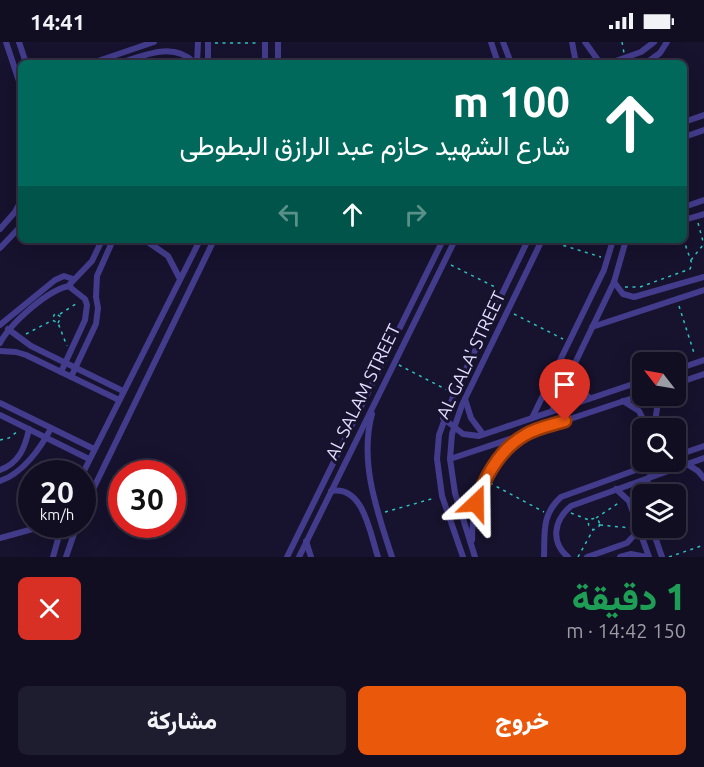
<!DOCTYPE html>
<html lang="ar">
<head>
<meta charset="utf-8">
<style>
	body { margin:0; font-family:Ubuntu,Vazirmatn,sans-serif; background:#1e1c2f; color:#f1f3f6; direction:rtl; height:100vh; display:flex; flex-direction:column; font-size:22px; white-space:nowrap }
	* { box-sizing:border-box; margin:0 }
	p { font-size:20px; color:#9c9ca5 }
	.icon { flex:none; width:33px; height:33px; fill:none; stroke:currentColor; stroke-width:2; stroke-linecap:round; stroke-linejoin:round }
	.map { position:relative; height:515px; overflow:hidden; direction:ltr }
	.sheet { display:flex; flex-direction:column; background:#110e22; flex:1 }
	.sheet>* { flex:none }
	.hud { position:absolute; left:18px; top:18px; width:669px; height:183px; border-radius:9px; box-shadow:0 6px 24px #0002,0 0 0 2px #302e40; direction:rtl; background:#00695c; color:#fff; overflow:hidden }
	.needle { width:39px; rotate:301deg }
	.tools { position:absolute; left:632px; top:310px; display:grid; gap:12px }
	.tools a { display:grid; place-items:center; width:54px; height:54px; border-radius:9px; background:#110e22; box-shadow:0 6px 24px #0002,0 0 0 2px #302e40; font-size:30px }
	.speed { position:absolute; left:18px; top:418px; display:flex; gap:12px; font-size:30px; font-weight:700; text-align:center }
	.speed>* { display:grid; place-content:center; width:78px; height:78px; border-radius:50%; background:#110e22; box-shadow:0 6px 24px #0002,0 0 0 2px #302e40; line-height:1 }
	.speed small { font-size:15px; font-weight:400 }
	.speed .limit { border:9px solid #d22; background:#fff; color:#111 }
	.pin { position:absolute; display:grid; place-items:center; width:51px; height:51px; color:#fff; margin:-62px -26px; border-radius:50% 50% 50% 0; rotate:-45deg; box-shadow:0 0 6px #0007 }
	.pin .icon { rotate:45deg }
	.me { position:absolute; width:66px; margin:-33px; rotate:23deg; stroke-linejoin:round; filter:drop-shadow(0 0 4px #0008) }
	.turn { display:flex; align-items:center; gap:21px; height:126px; padding:0 18px; font-size:27px }
	.turn .icon { width:78px; height:78px; stroke-width:2.5 }
	.turn b { display:block; font-size:42px; line-height:51px }
	.lanes { display:flex; align-items:center; height:57px; padding:0 18px; background:#0003; justify-content:center; gap:30px; direction:ltr }
	.lanes .off { opacity:.35 }
	.round { display:grid; place-items:center; flex:none; width:63px; height:63px; border-radius:9px; background:#1e1c2f }
	.overview { display:flex; align-items:center; justify-content:space-between; height:102px; padding:0 18px }
	h1 { font-size:36px; font-weight:800; line-height:45px; color:#1e9e55 }
	.button { display:flex; gap:12px; margin-top:auto; padding:12px 18px }
	.button a { flex:1; height:69px; border-radius:9px; background:#ea580c; color:#fff; font-size:24px; font-weight:800; line-height:69px; text-align:center }
	.button a+a { background:#1e1c2f; color:#f1f3f6 }
	.status { display:flex; justify-content:space-between; align-items:center; height:42px; padding:0 30px; background:#110e22; direction:ltr }
	.status svg { height:16px; fill:currentColor }
	.map>svg:first-child { display:block }
</style>
</head>
<body>
<div class="status"><b>14:41</b><svg viewBox="0 0 49 12"><path d="M0 12V9h3v3zM5 12V6h3v6zM10 12V3h3v9zM15 12V0h3v12zM26 1h20v11H26zM47 4h2v5h-2z"/></svg></div>
<div class="map">
<svg width="704" height="515" viewBox="0 0 704 515">
	<rect width="100%" height="100%" fill="#17122d"/>
	<g fill="none" stroke-linecap="round" stroke-linejoin="round">
		<!-- path -->
		<g stroke="#30c1be" stroke-width="1.5" stroke-dasharray="3 4.5" stroke-linecap="butt">
			<polyline points="622,0 624,11"/>
			<polyline points="215,1 258,1"/>
			<polyline points="698,181 704,203"/>
			<polyline points="549,199 601,215"/>
			<polyline points="691,218 703,203"/>
			<polyline points="451,223 497,246"/>
			<polyline points="625,245 640,245 690,227 692,222 684,199"/>
			<polyline points="679,264 695,314"/>
			<polyline points="60,272 79,260"/>
			<polyline points="514,272 563,297"/>
			<polyline points="58,281 61,275 55,271 52,278 58,281 67,304"/>
			<polyline points="26,292 51,279"/>
			<polyline points="399,323 447,348"/>
			<polyline points="0,398 9,396 18,389"/>
			<polyline points="490,441 544,470"/>
			<polyline points="385,470 435,456"/>
			<polyline points="571,471 589,478"/>
			<polyline points="596,476 620,460"/>
			<circle cx="594" cy="482" r="5.5"/>
			<polyline points="600,483 632,486"/>
			<polyline points="578,515 593,488"/>
			<polyline points="669,515 704,503"/>
		</g>
		<!-- minor -->
		<g stroke="#433c8c" stroke-width="6">
			<polyline points="6,0 21,45"/>
			<polyline points="19,0 26,21"/>
			<polyline points="208,0 208,21"/>
			<polyline points="491,0 498,21"/>
			<polyline points="503,0 511,21"/>
			<polyline points="572,0 576,21"/>
			<polyline points="585,0 600,21"/>
			<polyline points="92,21 154,0"/>
			<path d="M120,21C147,12 174,0 195,21"/>
			<polyline points="197,21 198,0"/>
			<polyline points="265,21 265,0"/>
			<polyline points="278,21 278,0"/>
			<polyline points="610,21 641,10 654,0"/>
			<polyline points="646,21 660,11 667,0"/>
			<polyline points="684,80 704,73"/>
			<polyline points="684,95 704,88"/>
			<polyline points="684,165 704,158"/>
			<polyline points="684,178 704,172"/>
			<polyline points="0,187 15,170 21,159"/>
			<polyline points="145,198 168,214 180,237"/>
			<polyline points="0,206 21,184"/>
			<polyline points="614,240 623,252 634,255 704,235"/>
			<polyline points="0,283 55,238 64,234 73,237"/>
			<polyline points="592,285 704,248"/>
			<polyline points="8,287 31,304 123,349"/>
			<path d="M0,301C10,282 48,247 70,244"/>
			<polyline points="0,309 16,310 26,313 119,358"/>
			<polyline points="571,328 579,347 590,356"/>
			<polyline points="675,328 704,318"/>
			<polyline points="61,330 85,278 87,263 85,257 71,246 70,242 92,219 102,198"/>
			<polyline points="71,335 96,282 98,266 96,255 97,234 113,198"/>
			<polyline points="675,342 704,332"/>
			<polyline points="659,354 656,373 659,387"/>
			<polyline points="465,357 471,376 483,392"/>
			<polyline points="623,359 639,369 648,387"/>
			<polyline points="0,361 94,407"/>
			<polyline points="552,369 614,240 626,198"/>
			<path d="M372,372C359,420 377,469 392,515"/>
			<polyline points="0,373 89,417"/>
			<polyline points="443,376 463,392 479,394 642,339"/>
			<polyline points="532,376 604,228 613,198"/>
			<polyline points="675,414 704,404"/>
			<polyline points="450,417 642,353"/>
			<polyline points="687,422 698,429 704,436"/>
			<path d="M0,428C19,421 25,406 29,387"/>
			<polyline points="82,433 200,198"/>
			<path d="M0,439C22,432 41,406 51,386"/>
			<polyline points="616,447 629,459 649,515"/>
			<path d="M331,449C364,443 370,492 378,515"/>
			<polyline points="642,453 649,435"/>
			<polyline points="82,470 214,198"/>
			<polyline points="652,486 662,515"/>
			<polyline points="0,496 47,483"/>
			<path d="M472,498C472,458 489,420 521,395"/>
			<polyline points="306,499 311,515"/>
			<polyline points="53,515 62,483"/>
			<polyline points="66,515 77,483"/>
			<polyline points="287,515 443,198"/>
			<polyline points="299,515 455,198"/>
			<polyline points="463,515 442,454 437,417 439,393 454,352 528,198"/>
			<polyline points="475,515 455,451 450,417 452,392 462,363 542,198"/>
			<path d="M544,515C545,492 541,473 561,455L658,420"/>
			<path d="M568,515C550,500 554,478 571,464L704,416"/>
			<polyline points="587,515 627,501 640,487"/>
			<polyline points="620,515 631,512 646,515"/>
		</g>
	</g>
	<g fill="none" stroke-linecap="round" stroke-linejoin="round">
		<defs>
			<path id="route" d="M476,461C485,435 500,407 525,393C536,386 552,383 565,379"/>
		</defs>
		<!-- route casing -->
		<use href="#route" stroke="#983908" stroke-width="15"/>
		<!-- route -->
		<use href="#route" stroke="#ea580c" stroke-width="10"/>
	</g>
	<g text-anchor="middle" stroke-width="6" stroke-linejoin="round" paint-order="stroke">
		<!-- street labels -->
		<g font-size="18" fill="#e3deff" stroke="#17122d">
			<text transform="translate(471 313) rotate(-65)" y="6">AL GALA' STREET</text>
			<text transform="translate(363 350) rotate(-64)" y="6">AL SALAM STREET</text>
		</g>
	</g>
</svg>
<div class="tools">
<a><svg class="needle" viewBox="-14 -14 28 28"><path d="M0-13l5 13h-10z" fill="#e53935"/><path d="M0 13l5-13h-10z" fill="#9c9ca5"/></svg></a>
<a><svg class="icon" aria-label="search" viewBox="0 0 24 24"><circle cx="10" cy="10" r="6"/><path d="M15 15l6 6"/></svg></a>
<a><svg class="icon" aria-label="layers" viewBox="0 0 24 24"><path d="M12 4l9 5-9 5-9-5zM3 14l9 5 9-5"/></svg></a>
</div>
<div class="speed"><div>20<small>km/h</small></div><div class="limit">30</div></div>
<div class="pin" style="left:565px;top:379px;background:#d93025"><svg class="icon" aria-label="arrive" viewBox="0 0 24 24"><path d="M6 21V4h12l-3 4 3 4H6"/></svg></div>
<svg class="me" style="left:476px;top:461px" viewBox="-20 -20 40 40"><path d="M0-17L14 15 0 8-14 15z" fill="#ea580c" stroke="#fff" stroke-width="4"/></svg>
<div class="hud">
<div class="turn"><svg class="icon" aria-label="ahead" viewBox="0 0 24 24"><path d="M12 20V5M6 11l6-6 6 6"/></svg><div><b>100 m</b>شارع الشهيد حازم عبد الرازق البطوطى</div></div>
<div class="lanes"><svg class="icon off" aria-label="left" viewBox="0 0 24 24"><path d="M17 20v-9H6M10 6l-5 5 5 5"/></svg><svg class="icon" aria-label="ahead" viewBox="0 0 24 24"><path d="M12 20V5M6 11l6-6 6 6"/></svg><svg class="icon off" aria-label="right" viewBox="0 0 24 24"><path d="M7 20v-9h11M14 6l5 5-5 5"/></svg></div>
</div>
</div>
<section class="sheet">
<div class="overview"><div><h1>1 دقيقة</h1><p>150 m · 14:42</p></div><a class="round" style="background:#d93025;color:#fff"><svg class="icon" aria-label="close" viewBox="0 0 24 24"><path d="M6 6l12 12M18 6L6 18"/></svg></a></div>
<div class="button"><a>خروج</a><a>مشاركة</a></div>
</section>
</body>
</html>
